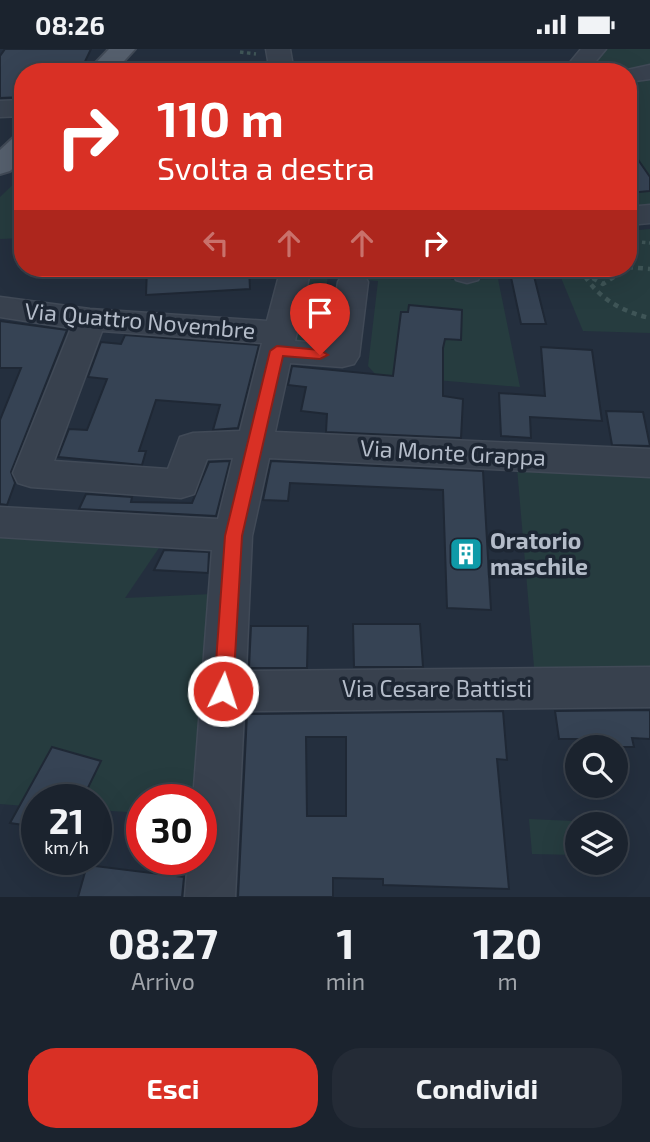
<!DOCTYPE html>
<html lang="it">
<head>
<meta charset="utf-8">
<style>
	body { margin:0; font-family:"Exo 2",sans-serif; background:#242b36; color:#f1f3f6; height:100vh; display:flex; flex-direction:column; font-size:26px; white-space:nowrap }
	* { box-sizing:border-box; margin:0 }
	p { font-size:23px; color:#a0a4aa }
	.icon { flex:none; width:38px; height:38px; fill:none; stroke:currentColor; stroke-width:2; stroke-linecap:round; stroke-linejoin:round }
	.map { position:relative; height:848px; overflow:hidden }
	.panel { display:flex; flex-direction:column; background:#1b232e; flex:1 }
	.panel>* { flex:none }
	.hud { position:absolute; left:14px; top:14px; width:623px; height:214px; border-radius:28px; box-shadow:0 7px 28px #0002,0 0 0 2px #39404a; background:#d93025; color:#fff; overflow:hidden }
	.controls { position:absolute; left:565px; top:686px; display:grid; gap:14px }
	.controls a { display:grid; place-items:center; width:63px; height:63px; border-radius:50%; background:#1b232e; box-shadow:0 7px 28px #0002,0 0 0 2px #39404a; font-size:35px }
	.speed { position:absolute; left:21px; top:735px; display:flex; gap:14px; font-size:35px; font-weight:700; text-align:center }
	.speed>* { display:grid; place-content:center; width:91px; height:91px; border-radius:50%; background:#1b232e; box-shadow:0 7px 28px #0002,0 0 0 2px #39404a; line-height:1 }
	.speed small { font-size:18px; font-weight:400 }
	.speed .limit { border:10px solid #d22; background:#fff; color:#111 }
	.pin { position:absolute; display:grid; place-items:center; width:60px; height:60px; color:#fff; margin:-72px -30px; border-radius:50% 50% 50% 0; rotate:-45deg; box-shadow:0 0 7px #0007 }
	.pin .icon { rotate:45deg }
	.me { position:absolute; width:77px; margin:-38px; rotate:4deg; stroke-linejoin:round; filter:drop-shadow(0 0 5px #0008) }
	.turn { display:flex; align-items:center; gap:24px; height:147px; padding:0 28px; font-size:32px }
	.turn .icon { width:91px; height:91px; stroke-width:2.5 }
	.turn b { display:block; font-size:49px; line-height:60px }
	.lanes { display:flex; align-items:center; height:66px; padding:0 28px; background:#0003; justify-content:center; gap:35px; direction:ltr }
	.lanes .off { opacity:.35 }
	.eta { display:flex; justify-content:space-evenly; align-items:center; height:119px; text-align:center }
	.eta b { font-size:42px; font-weight:700; line-height:49px }
	.action { display:flex; gap:14px; margin-top:auto; padding:14px 28px }
	.action a { flex:1; height:80px; border-radius:28px; background:#d93025; color:#fff; font-size:28px; font-weight:700; line-height:80px; text-align:center }
	.action a+a { background:#242b36; color:#f1f3f6 }
	.status { display:flex; justify-content:space-between; align-items:center; height:49px; padding:0 35px; background:#1b232e; direction:ltr }
	.status svg { height:19px; fill:currentColor }
	.map>svg:first-child { display:block }
</style>
</head>
<body>
<div class="status"><b>08:26</b><svg viewBox="0 0 49 12"><path d="M0 12V9h3v3zM5 12V6h3v6zM10 12V3h3v9zM15 12V0h3v12zM26 1h20v11H26zM47 4h2v5h-2z"/></svg></div>
<div class="map">
<svg width="650" height="848" viewBox="0 0 650 848">
	<rect width="100%" height="100%" fill="#242f3e"/>
	<!-- green -->
	<g fill="#263c3f">
		<polygon points="605,0 650,0 650,158 628,159 628,23 583,23"/>
		<polygon points="23,126 23,189 0,190 0,148"/>
		<polygon points="650,180 650,284 583,282 557,219 628,219 628,182"/>
		<polygon points="306,219 448,219 451,231 498,230 520,338 376,326 368,317 378,232 328,228 316,296 293,294"/>
		<polygon points="517,419 650,425 650,625 534,618"/>
		<polygon points="0,482 163,493 125,549 212,545 192,751 142,751 142,764 96,761 96,751 37,751 37,758 0,755"/>
		<polygon points="529,770 596,773 597,775 578,775 577,806 532,805"/>
	</g>
	<!-- building -->
	<g fill="#364354" stroke="#1f2835" stroke-width="2" fill-rule="evenodd">
		<polygon points="5,0 91,0 80,23 23,23 23,48 0,49 0,7"/>
		<polygon points="628,96 650,128 650,142 628,144"/>
		<polygon points="147,219 249,219 250,240 146,246"/>
		<polygon points="509,219 532,219 546,275 521,275"/>
		<polygon points="409,256 462,261 461,291 445,290 443,299 443,347 463,350 461,389 326,383 327,365 301,362 306,338 288,336 292,317 393,327 401,263 408,263"/>
		<polygon points="0,272 67,281 11,423 15,434 7,456 0,455 0,371 21,319 0,319"/>
		<polygon points="125,286 259,296 238,379 213,381 220,356 156,351 139,402 146,402 142,416 58,408 69,380 87,381 107,330 88,328 101,293 121,295"/>
		<polygon points="541,298 592,301 602,372 530,368 531,389 501,387 499,344 545,347"/>
		<polygon points="606,362 643,363 650,397 612,396"/>
		<polygon points="230,412 216,467 79,460 86,445 132,448 131,453 192,454 209,413"/>
		<polygon points="271,412 483,422 491,561 447,559 443,441 290,434 288,452 263,451"/>
		<polygon points="164,501 209,503 208,524 154,521"/>
		<polygon points="353,575 420,575 423,618 354,618"/>
		<polygon points="251,577 308,577 307,619 249,619"/>
		<polygon points="650,661 650,690 632,689 634,698 587,698 586,690 559,690 555,662"/>
		<path d="M503,662L507,711L497,710L509,840L383,836V830L333,829V848H238L247,665ZM306,688H346V767H307Z"/>
		<polygon points="52,698 101,712 82,751 37,751 37,778 10,774"/>
		<polygon points="87,816 184,828 182,848 78,848"/>
	</g>
	<g fill="none" stroke-linecap="round" stroke-linejoin="round">
		<defs>
			<g id="minor">
				<polygon points="266,0 290,0 294,23 270,23"/>
				<polygon points="581,0 606,0 587,23 562,23"/>
				<polygon points="650,16 650,30 628,33 628,23 618,23"/>
				<polygon points="23,51 23,67 0,68 0,52"/>
				<polygon points="650,156 650,174 628,176 628,158"/>
				<path d="M281,219H311L295,292L328,295L338,233L342,226L353,223L364,226L368,233L359,307L354,315L342,318L290,314L275,383L650,400V428L269,409L252,487L246,622L650,618V658L244,662L235,848H185L188,810H201V751H193L212,501L0,488V458L218,470L233,409L207,410L194,445L181,449L31,438L18,434L13,424L71,279L0,268V248L90,260L267,272ZM102,282L262,294L240,382L193,384L180,388L168,420L54,412Z"/>
				<polygon points="451,219 481,219 482,224 478,231 467,234 456,231"/>
			</g>
			<g id="major">
				<polygon points="109,0 135,0 114,23 87,23"/>
				<polygon points="23,87 23,110 10,122 0,125 0,101 13,89"/>
			</g>
		</defs>
		<!-- minor casing -->
		<use href="#minor" stroke="#414a57" stroke-width="3"/>
		<!-- major casing -->
		<use href="#major" stroke="#414a57" stroke-width="4"/>
		<!-- path-far1 -->
		<g stroke="#3f5557" stroke-width="3.5" stroke-dasharray="3.5 3.5" stroke-linecap="butt">
			<polyline points="240,3 256,5"/>
			<polyline points="628,192 650,194"/>
		</g>
		<!-- path -->
		<g stroke="#3f5557" stroke-width="4.5" stroke-dasharray="5 5" stroke-linecap="butt">
			<polyline points="628,218 650,220"/>
			<path d="M580,219C595,247 619,262 650,269"/>
			<polyline points="584,224 603,235 627,219"/>
		</g>
		<!-- minor -->
		<use href="#minor" fill="#38414e" fill-rule="evenodd"/>
		<!-- major -->
		<use href="#major" fill="#56606e" fill-rule="evenodd"/>
	</g>
	<!-- route -->
	<polygon fill="#d93025" stroke="#8d1f18" stroke-width="2" points="277,297 320,301 328,306 320,310 283,307 242,487 233,642 230,648 223,650 217,648 214,642 225,487 270,302"/>
	<!-- icons -->
	<defs>
		<symbol id="building-square" viewBox="-11 -11 22 22"><rect x="-9" y="-9" width="18" height="18" rx="4" fill="#0f9aa8" stroke="#1d2633"/><path d="M-4-6H4V6H1V3H-1V6H-4ZM-2.5-4.3h1.7v1.8h-1.7ZM.8-4.3h1.7v1.8H.8ZM-2.5-1h1.7V.8h-1.7ZM.8-1h1.7V.8H.8Z" fill="#fff"/></symbol>
	</defs>
	<g fill-rule="evenodd">
		<use href="#building-square" x="447" y="486" width="38" height="38"/>
	</g>
	<g text-anchor="middle" stroke-width="7" stroke-linejoin="round" paint-order="stroke">
		<!-- street labels -->
		<g font-size="23" fill="#b4bcc9" stroke="#1d2633">
			<text transform="translate(140 272) rotate(5)" y="8">Via Quattro Novembre</text>
			<text transform="translate(453 404) rotate(3)" y="8">Via Monte Grappa</text>
			<text x="437" y="648">Via Cesare Battisti</text>
		</g>
		<!-- poi labels -->
		<g font-size="23" font-weight="bold" fill="#b4bcc9" stroke="#1d2633" text-anchor="start">
			<text x="490" y="500">Oratorio<tspan x="490" dy="26">maschile</tspan></text>
		</g>
	</g>
</svg>
<div class="controls">
<a><svg class="icon" aria-label="search" viewBox="0 0 24 24"><circle cx="10" cy="10" r="6"/><path d="M15 15l6 6"/></svg></a>
<a><svg class="icon" aria-label="layers" viewBox="0 0 24 24"><path d="M12 4l9 5-9 5-9-5zM3 14l9 5 9-5"/></svg></a>
</div>
<div class="speed"><div>21<small>km/h</small></div><div class="limit">30</div></div>
<div class="pin" style="left:320px;top:306px;background:#d93025"><svg class="icon" aria-label="arrive" viewBox="0 0 24 24"><path d="M6 21V4h12l-3 4 3 4H6"/></svg></div>
<svg class="me" style="left:223px;top:642px" viewBox="-20 -20 40 40"><circle r="17" fill="#d93025" stroke="#fff" stroke-width="3"/><path d="M0-11L8 9 0 5-8 9z" fill="#fff"/></svg>
<div class="hud">
<div class="turn"><svg class="icon" aria-label="right" viewBox="0 0 24 24"><path d="M7 20v-9h11M14 6l5 5-5 5"/></svg><div><b>110 m</b>Svolta a destra</div></div>
<div class="lanes"><svg class="icon off" aria-label="left" viewBox="0 0 24 24"><path d="M17 20v-9H6M10 6l-5 5 5 5"/></svg><svg class="icon off" aria-label="ahead" viewBox="0 0 24 24"><path d="M12 20V5M6 11l6-6 6 6"/></svg><svg class="icon off" aria-label="ahead" viewBox="0 0 24 24"><path d="M12 20V5M6 11l6-6 6 6"/></svg><svg class="icon" aria-label="right" viewBox="0 0 24 24"><path d="M7 20v-9h11M14 6l5 5-5 5"/></svg></div>
</div>
</div>
<section class="panel">
<div class="eta">
<div><b>08:27</b><p>Arrivo</p></div>
<div><b>1</b><p>min</p></div>
<div><b>120</b><p>m</p></div>
</div>
<div class="action"><a>Esci</a><a>Condividi</a></div>
</section>
</body>
</html>
